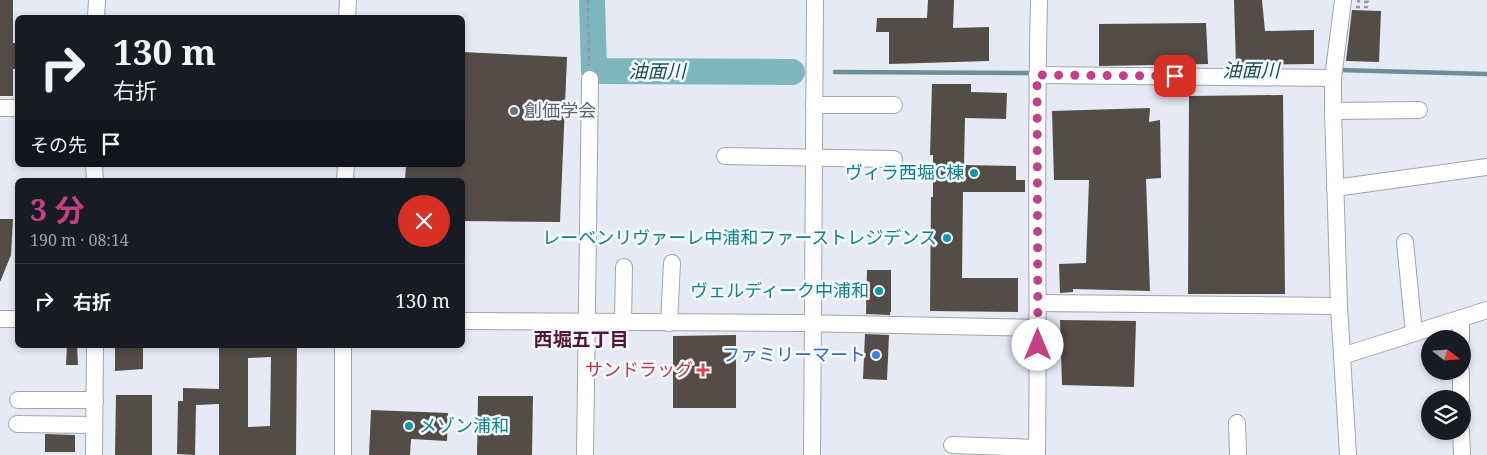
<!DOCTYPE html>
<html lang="ja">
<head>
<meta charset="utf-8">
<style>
	body { margin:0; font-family:"Noto Serif","Noto Sans JP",serif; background:#242831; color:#f1f3f6; height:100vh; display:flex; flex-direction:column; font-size:19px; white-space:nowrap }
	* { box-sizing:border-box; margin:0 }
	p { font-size:16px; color:#9ea1a6 }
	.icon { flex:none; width:28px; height:28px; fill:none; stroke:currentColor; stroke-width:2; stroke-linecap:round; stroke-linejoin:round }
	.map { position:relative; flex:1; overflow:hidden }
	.panel { position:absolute; left:15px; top:178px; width:450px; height:170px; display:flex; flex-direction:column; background:#171b24; border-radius:8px; box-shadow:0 2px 8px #0003 }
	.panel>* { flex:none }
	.hud { position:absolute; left:15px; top:15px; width:450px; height:152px; border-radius:8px; box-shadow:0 2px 8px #0003; background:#171b24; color:#f1f3f6; overflow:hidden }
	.needle { width:32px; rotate:107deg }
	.fabs { position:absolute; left:1421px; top:330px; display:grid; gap:10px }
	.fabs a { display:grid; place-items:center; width:50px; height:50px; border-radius:50%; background:#171b24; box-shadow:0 2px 8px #0003; font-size:25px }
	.pin { position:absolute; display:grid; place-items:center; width:42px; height:42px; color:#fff; margin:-21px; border-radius:10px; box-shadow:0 2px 8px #0006 }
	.me { position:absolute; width:55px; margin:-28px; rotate:0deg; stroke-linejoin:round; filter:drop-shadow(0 0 4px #0008) }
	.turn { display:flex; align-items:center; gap:18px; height:105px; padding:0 15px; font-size:22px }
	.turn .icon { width:65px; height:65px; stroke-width:2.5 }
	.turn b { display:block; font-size:35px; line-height:42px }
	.then { display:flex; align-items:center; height:48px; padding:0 15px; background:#0003; gap:10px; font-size:19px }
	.round { display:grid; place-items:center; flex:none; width:52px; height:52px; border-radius:26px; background:#242831 }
	.head { display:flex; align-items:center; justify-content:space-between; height:85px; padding:0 15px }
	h1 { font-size:30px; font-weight:700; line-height:38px; color:#c43f83 }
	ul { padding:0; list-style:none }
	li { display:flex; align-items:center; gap:15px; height:75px; padding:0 15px; border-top:1px solid #363941 }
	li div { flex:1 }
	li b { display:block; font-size:19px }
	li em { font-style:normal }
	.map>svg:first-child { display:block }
</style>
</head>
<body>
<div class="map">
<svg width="1487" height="455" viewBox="0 0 1487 455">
	<rect width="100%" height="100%" fill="#e6eaf5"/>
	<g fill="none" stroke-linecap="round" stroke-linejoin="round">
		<!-- stream -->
		<g stroke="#689096" stroke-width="4.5">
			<polyline points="1338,70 1487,74"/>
			<polyline points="599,71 599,77"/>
			<polyline points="835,72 1033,73"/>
		</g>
		<!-- river -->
		<polyline stroke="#7db6bc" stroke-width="26" points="592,0 594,71 792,72"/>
	</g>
	<!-- building -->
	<g fill="#544c46" fill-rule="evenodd">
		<polygon points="0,0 13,0 13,43 18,43 18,69 13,69 13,96 0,96"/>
		<polygon points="928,0 954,0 953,28 989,27 989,61 889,64 889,32 876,32 877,18 927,18"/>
		<polygon points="1234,0 1262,0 1265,31 1314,30 1314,64 1236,65"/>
		<polygon points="1352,10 1381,11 1379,62 1346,61"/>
		<polygon points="1206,23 1208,64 1099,66 1099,24"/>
		<polygon points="462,52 567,57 560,222 462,221 462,180 405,180 406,165 462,165"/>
		<polygon points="932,84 971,84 971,92 1007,93 1006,119 965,118 964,165 1016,166 1016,180 1025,180 1025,192 963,192 962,278 1018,278 1018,312 930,311 931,197 933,197 933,155 930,155"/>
		<polygon points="1283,95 1285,294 1188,294 1189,96"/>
		<polygon points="1150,108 1149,122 1160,120 1161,178 1146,179 1150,291 1073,289 1073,292 1060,293 1059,264 1086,263 1089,180 1054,180 1052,111"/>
		<polygon points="0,219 13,219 11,255 0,282"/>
		<polygon points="867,270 891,270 891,312 890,312 890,315 866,314"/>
		<polygon points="1060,320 1136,321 1134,387 1062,385"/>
		<polygon points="865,334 889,335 887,380 863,379"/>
		<polygon points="736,335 736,408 673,408 673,336"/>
		<polygon points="67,345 77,345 78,365 66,365"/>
		<polygon points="115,345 143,345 143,369 115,371"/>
		<path d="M219,345H297L296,455H219V404L196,405L195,455L177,454L178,401H183V388L219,389ZM271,357L270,426L248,427V358Z"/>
		<polygon points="116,395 152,395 152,455 115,455"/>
		<polygon points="478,396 533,396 532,455 477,455"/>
		<polygon points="371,410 448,413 447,441 411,439 410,455 369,455"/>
		<polygon points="45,434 75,435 75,452 45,452"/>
	</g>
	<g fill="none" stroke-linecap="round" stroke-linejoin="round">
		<defs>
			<g id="minor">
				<polyline points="1343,0 1333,78 1333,111 1339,306 1348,455"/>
				<polyline points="96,18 97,0"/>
				<polyline points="347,18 348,0"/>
				<polyline points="1037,75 1333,78"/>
				<polyline points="814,105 894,105"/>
				<polyline points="0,108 18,108"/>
				<polyline points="1333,111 1419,110"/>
				<polyline points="725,156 894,159"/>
				<polyline points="94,165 95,180"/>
				<polyline points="345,180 346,165"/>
				<polyline points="1335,188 1487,167"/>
				<polyline points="1405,242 1414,333"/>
				<polyline points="1038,303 1339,306"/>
				<polyline points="0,319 18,319"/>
				<polyline points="1461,319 1461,339"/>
				<polyline points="462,321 800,323 1038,328"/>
				<polyline points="623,323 624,267"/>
				<polyline points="669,323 672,263"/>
				<polyline points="1342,356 1487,310"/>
				<polyline points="1461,371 1461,399"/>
				<polyline points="18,400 95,400"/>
				<polyline points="1237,423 1238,455"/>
				<polyline points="17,424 94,425"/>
				<polyline points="1461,431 1462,455"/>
				<polyline points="952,445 1037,448"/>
				<polyline points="94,455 95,345"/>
				<polyline points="343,455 343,345"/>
				<polyline points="585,455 590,79"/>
				<polyline points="812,455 815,0"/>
				<path d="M1037,455C1039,303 1035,152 1039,0"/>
			</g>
		</defs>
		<!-- minor casing -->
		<use href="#minor" stroke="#a0a4ae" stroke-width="18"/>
		<!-- path -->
		<g stroke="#94979f" stroke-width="2.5" stroke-dasharray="4 4" stroke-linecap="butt">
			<polyline points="588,0 589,66"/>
			<polyline points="1356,7 1367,7 1368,2 1357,1"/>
		</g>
		<!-- minor -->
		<use href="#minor" stroke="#fff" stroke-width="16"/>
	</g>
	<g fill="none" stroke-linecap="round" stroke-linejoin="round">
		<!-- route -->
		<polyline stroke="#c43f83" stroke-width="9" stroke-dasharray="0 16.2" points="1038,345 1037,75 1175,76"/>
	</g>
	<!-- markers -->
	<circle fill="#6b7280" stroke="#f5f8fe" stroke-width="2" cx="514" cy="111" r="5"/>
	<g fill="#0f9aa8" stroke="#f5f8fe" stroke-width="2">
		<circle cx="974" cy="173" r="5"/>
		<circle cx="947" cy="238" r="5"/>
		<circle cx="879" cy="291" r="5"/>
		<circle cx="409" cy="426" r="5"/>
	</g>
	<circle fill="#3f7fe0" stroke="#f5f8fe" stroke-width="2" cx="876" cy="355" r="5"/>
	<path fill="#e0444e" stroke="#f5f8fe" stroke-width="2" d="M700.5 362.5h5v5h5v5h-5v5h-5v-5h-5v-5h5z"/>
	<g text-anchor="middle" stroke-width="5" stroke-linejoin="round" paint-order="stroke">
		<!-- worship labels -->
		<g font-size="18" fill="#5b616d" stroke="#f5f8fe" text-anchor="start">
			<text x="524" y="117">創価学会</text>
		</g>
		<!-- culture labels -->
		<g font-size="18" fill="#0d838f" stroke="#f5f8fe" text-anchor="end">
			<text x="964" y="179">ヴィラ西堀C棟</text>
			<text x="937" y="244">レーベンリヴァーレ中浦和ファーストレジデンス</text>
			<text x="869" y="297">ヴェルディーク中浦和</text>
			<text x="419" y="432" text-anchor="start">メゾン浦和</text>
		</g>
		<!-- shop labels -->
		<g font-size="18" fill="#366cbe" stroke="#f5f8fe" text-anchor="end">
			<text x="866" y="361">ファミリーマート</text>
		</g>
		<!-- health labels -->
		<g font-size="18" fill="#be3a42" stroke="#f5f8fe" text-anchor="end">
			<text x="693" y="376">サンドラッグ</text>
		</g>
		<!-- water labels -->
		<g font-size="19" font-style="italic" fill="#1c4f54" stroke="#f5f8fe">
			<text x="1251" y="77">油面川</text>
			<text x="657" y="78">油面川</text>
		</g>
		<!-- neighbourhood labels -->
		<g font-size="19" font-weight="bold" fill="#541536" stroke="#f5f8fe">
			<text x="581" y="346">西堀五丁目</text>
		</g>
	</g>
</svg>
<div class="fabs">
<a><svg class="needle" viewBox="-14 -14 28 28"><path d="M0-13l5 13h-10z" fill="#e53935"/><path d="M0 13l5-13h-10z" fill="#9ea1a6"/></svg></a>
<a><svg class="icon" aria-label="layers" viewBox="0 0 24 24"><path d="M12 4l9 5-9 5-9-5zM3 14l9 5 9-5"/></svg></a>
</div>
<div class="pin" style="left:1175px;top:76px;background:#d93025"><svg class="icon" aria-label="arrive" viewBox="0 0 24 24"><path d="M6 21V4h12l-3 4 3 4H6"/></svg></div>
<svg class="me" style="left:1038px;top:345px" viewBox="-20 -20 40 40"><circle r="19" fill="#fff"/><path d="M0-13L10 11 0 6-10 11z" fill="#c43f83"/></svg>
<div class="hud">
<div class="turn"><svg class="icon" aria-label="right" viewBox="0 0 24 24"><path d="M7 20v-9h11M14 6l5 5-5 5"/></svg><div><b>130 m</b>右折</div></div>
<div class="then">その先<svg class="icon" aria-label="arrive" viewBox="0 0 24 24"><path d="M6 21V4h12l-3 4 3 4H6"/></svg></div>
</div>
<section class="panel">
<div class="head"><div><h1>3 分</h1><p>190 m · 08:14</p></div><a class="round" style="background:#d93025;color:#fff"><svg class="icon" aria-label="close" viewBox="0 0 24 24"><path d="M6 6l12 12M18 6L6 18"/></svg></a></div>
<ul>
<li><svg class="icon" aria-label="right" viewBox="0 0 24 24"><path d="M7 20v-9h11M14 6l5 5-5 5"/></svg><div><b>右折</b></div><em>130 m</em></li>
</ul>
</section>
</div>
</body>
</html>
